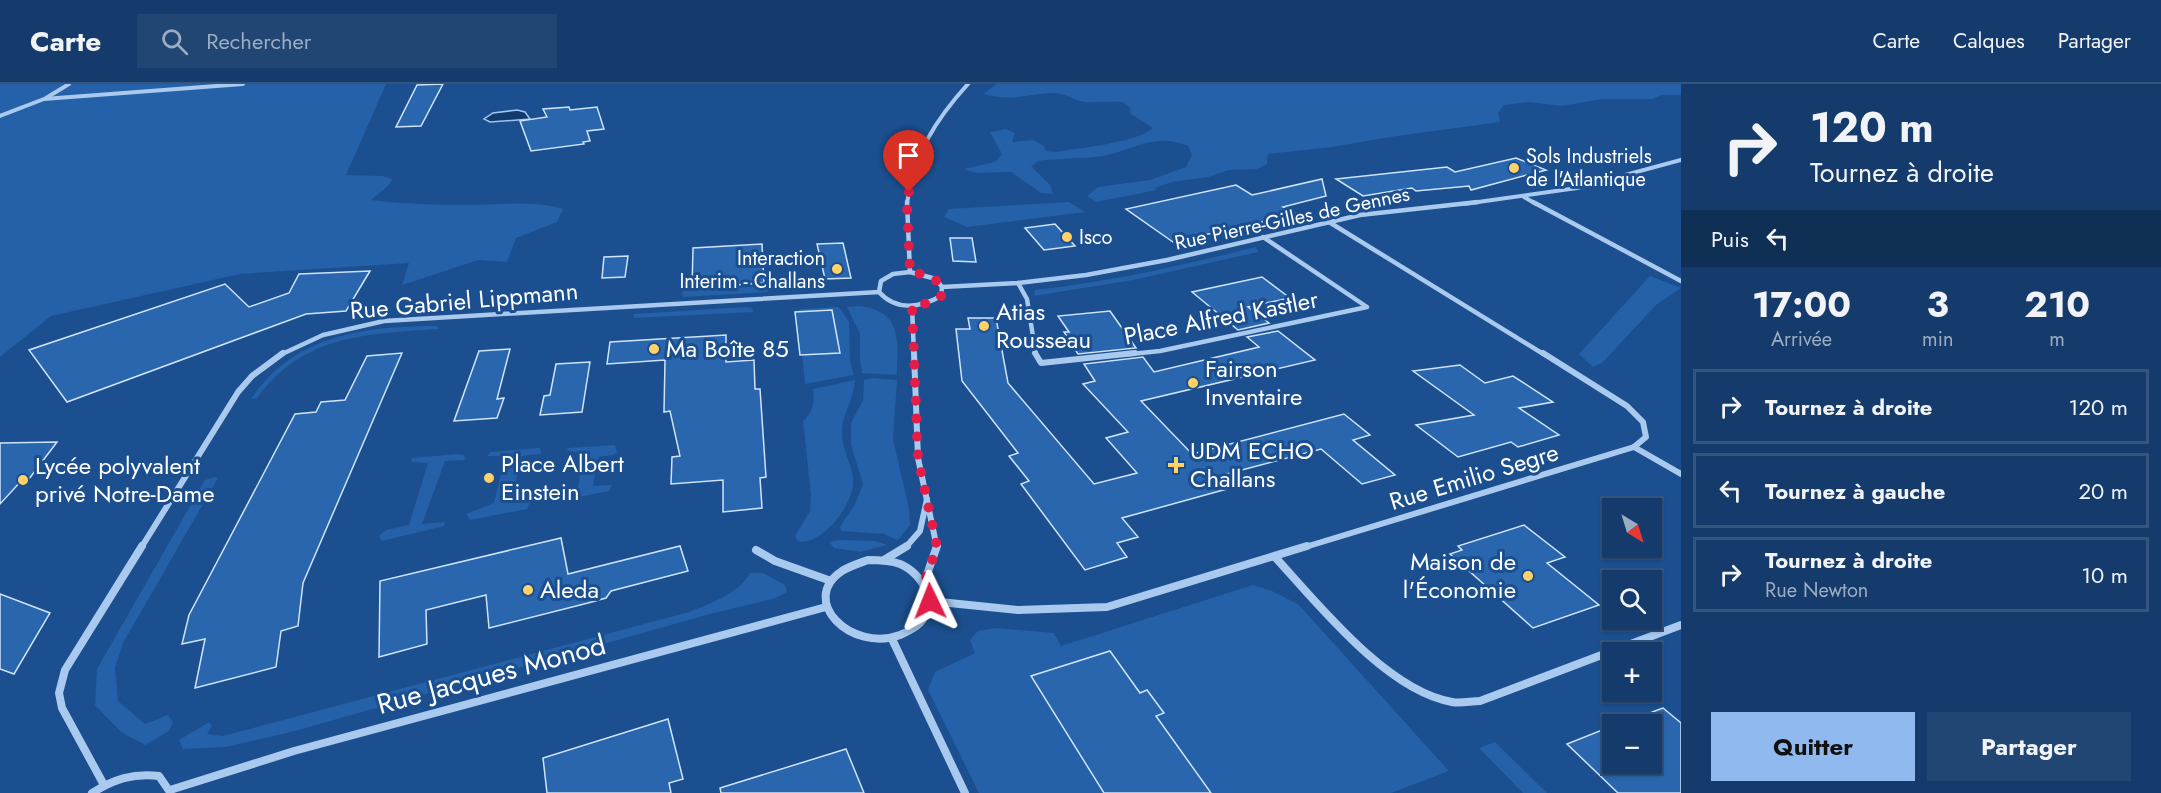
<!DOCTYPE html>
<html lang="fr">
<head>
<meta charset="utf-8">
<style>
	body { margin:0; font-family:Jost,sans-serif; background:#214673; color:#f1f3f6; height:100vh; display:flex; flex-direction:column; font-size:22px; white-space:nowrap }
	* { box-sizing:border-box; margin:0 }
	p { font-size:20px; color:#9dadc1 }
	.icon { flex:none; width:33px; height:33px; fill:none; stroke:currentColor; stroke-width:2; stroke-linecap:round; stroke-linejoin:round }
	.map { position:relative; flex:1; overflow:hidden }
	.side { display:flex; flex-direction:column; background:#143b6b; width:480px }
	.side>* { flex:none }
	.banner { background:#143b6b; color:#f1f3f6; overflow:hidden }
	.needle { width:39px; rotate:142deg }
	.controls { position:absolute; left:1602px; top:414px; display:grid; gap:12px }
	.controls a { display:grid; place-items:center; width:60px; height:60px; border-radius:0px; background:#143b6b; box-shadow:0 2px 4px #0004,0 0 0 2px #33557e; font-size:30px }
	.pin { position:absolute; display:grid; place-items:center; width:51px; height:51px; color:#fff; margin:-62px -26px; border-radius:50% 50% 50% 0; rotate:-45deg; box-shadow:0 0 6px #0007 }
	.pin .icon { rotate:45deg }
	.me { position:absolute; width:66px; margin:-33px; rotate:358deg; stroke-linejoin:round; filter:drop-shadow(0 0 4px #0008) }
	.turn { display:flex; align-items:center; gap:21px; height:126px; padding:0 30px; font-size:27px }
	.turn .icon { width:78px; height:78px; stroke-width:2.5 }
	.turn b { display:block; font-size:42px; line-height:51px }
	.then { display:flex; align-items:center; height:57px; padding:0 30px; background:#0003; gap:12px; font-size:22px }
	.eta { display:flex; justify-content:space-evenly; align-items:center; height:102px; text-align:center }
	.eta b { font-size:36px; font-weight:700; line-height:42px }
	.button { display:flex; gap:12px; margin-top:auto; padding:12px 30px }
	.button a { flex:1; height:69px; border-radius:0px; background:#90b9f0; color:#111; font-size:24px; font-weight:700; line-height:69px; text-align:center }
	.button a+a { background:#214673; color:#f1f3f6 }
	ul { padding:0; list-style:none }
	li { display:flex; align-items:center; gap:18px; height:75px; margin:0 12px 9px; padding:0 18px; border:3px solid #33557e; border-radius:0px }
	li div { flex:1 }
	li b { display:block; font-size:22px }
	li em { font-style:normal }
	header { display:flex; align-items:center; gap:36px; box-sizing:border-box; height:84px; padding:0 30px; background:#143b6b; border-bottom:2px solid #33557e }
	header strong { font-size:28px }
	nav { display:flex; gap:33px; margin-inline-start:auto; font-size:21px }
	.search { width:420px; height:54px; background:#214673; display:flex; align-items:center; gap:15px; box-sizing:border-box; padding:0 21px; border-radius:0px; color:#9dadc1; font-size:22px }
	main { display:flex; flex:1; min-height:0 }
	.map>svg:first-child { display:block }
</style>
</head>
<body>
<header>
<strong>Carte</strong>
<div class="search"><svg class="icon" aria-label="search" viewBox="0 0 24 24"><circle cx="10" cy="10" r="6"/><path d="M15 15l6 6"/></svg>Rechercher</div>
<nav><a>Carte</a><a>Calques</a><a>Partager</a></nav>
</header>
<main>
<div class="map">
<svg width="1681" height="709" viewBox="0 0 1681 709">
	<rect width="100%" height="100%" fill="#1b4f8f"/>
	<!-- green -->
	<g fill="#2461a8">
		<path d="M0,0H386L346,91L382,92L393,95L388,102L371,116C403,120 437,121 470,121C501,121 533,116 563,125L557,138L516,154L507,178L478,176L402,201L409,179L240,190L51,232L0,273Z"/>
		<path d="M997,0H1681V11H1662L1652,15H1602L1562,22L1529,18L1504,21L1498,29L1500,38L1390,53L1332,63L1268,70L1267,80L1257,85L1229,86L1208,93L1172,98L1155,104L1157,106L1096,118L1087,112L1098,103L1150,96L1186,83L1192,71L1188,62C1154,48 1135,66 1103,72C1081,75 1059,74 1038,77L1031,82L1050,101L1053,110L1041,109L1011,88L976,89L964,85L995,78L1002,70L990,48L1006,45L1015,49L1012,58L1033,56L1044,62L1046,67L1054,68C1075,65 1139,58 1153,44L1131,30L1130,24L1123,18C1110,17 1097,19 1085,18C1074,17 1066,9 1053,9C1025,10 1013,18 983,10Z"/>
		<polygon points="1069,118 1085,128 967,143 944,133 949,125"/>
		<path d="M1256,163L1258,168L1133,196L1034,212L1035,206C1110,198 1183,181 1256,163Z"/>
		<polygon points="1650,192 1681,204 1656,221 1603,278 1593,283 1579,270"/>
		<polygon points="766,202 768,208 683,213 682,207"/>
		<path d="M859,222C902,227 898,255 897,291L862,289L860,278V250L847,223Z"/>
		<polygon points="745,223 752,224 753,228 634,234 634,230"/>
		<polygon points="839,223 849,238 850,278 854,291 805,300 802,271 840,268 832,226 798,228 800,225"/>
		<path d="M437,242L439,245C367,250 304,250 257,314L251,315C294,251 365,242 437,242Z"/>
		<polygon points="873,294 897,296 893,355 909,425 910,441 898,456 884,450 841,447 840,443 855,420 863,400 851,361 851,339 863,316 864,296"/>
		<path d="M855,296C854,316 841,332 842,349C842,365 851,379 853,394C857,417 822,463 798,457L795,452L810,427L811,411L803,337C813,328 815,319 813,305Z"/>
		<polygon points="615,361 617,368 613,371 598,373 593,402 612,401 609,407 558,417 553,412 557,408 578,404 583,369 567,367 568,364"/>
		<polygon points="540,364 541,370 522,372 511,417 530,418 527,425 470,436 466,430 494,419 504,377 502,372 487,372 490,368"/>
		<polygon points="458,370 464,371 465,376 445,377 422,440 445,438 444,442 382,457 379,452 386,446 409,441 428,379 411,378 412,374"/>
		<polygon points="215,393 218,394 123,559 115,584 118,617 145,640 168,631 173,638 169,647 145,661 121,648 95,621 97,585 205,396"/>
		<polygon points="839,456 875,457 887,461 860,468 834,464 829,458"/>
		<path d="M750,489H763L785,501L787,508L776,514L710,530L291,648L226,663L183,665L179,656L209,638L212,642L207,650L223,652L689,528C711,519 738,510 750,489Z"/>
		<polygon points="1253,501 1272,507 1298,520 1449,687 1391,709 979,709 928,606 935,588 975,569 970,556 978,547 995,544 1054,549 1061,562"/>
		<polygon points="1495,658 1547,709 1523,709 1479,664"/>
	</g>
	<!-- water -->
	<polygon fill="#123a6d" stroke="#9cc4f0" stroke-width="1.5" points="517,26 525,28 530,35 490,38 484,35 493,29"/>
	<!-- building -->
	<g fill="#2a66ad" stroke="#cfe3fa" stroke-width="1.5">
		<polygon points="443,0 421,42 396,43 417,1"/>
		<polygon points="569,23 570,26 597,23 604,45 587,47 590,57 583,58 584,60 531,67 520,37 547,33 543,25"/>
		<polygon points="1516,74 1546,86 1471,106 1469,102 1416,107 1412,104 1363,112 1336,95 1447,83 1455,88"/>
		<polygon points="1322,95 1326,112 1283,123 1297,130 1173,158 1126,125 1236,101 1252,111"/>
		<polygon points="1055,140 1075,162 1044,166 1025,144"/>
		<polygon points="950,154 972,154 976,178 953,177"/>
		<polygon points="843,159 851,194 825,195 817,160"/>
		<polygon points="762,160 764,199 692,204 693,164"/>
		<polygon points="628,172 625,193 602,194 604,173"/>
		<polygon points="370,187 346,227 306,230 67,318 29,266 225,200 249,223 289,209 299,190"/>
		<polygon points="1262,193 1290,214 1248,223 1269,239 1238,246 1192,208"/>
		<polygon points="832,226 840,269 800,271 795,228"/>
		<polygon points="1110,227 1136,264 1078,270 1064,248 1069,248 1058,232"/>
		<polygon points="968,234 996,234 1008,299 1094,400 1137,389 1106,354 1128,348 1083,300 1095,297 1084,280 1143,273 1154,288 1259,263 1247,253 1278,247 1315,276 1141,317 1192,370 1344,330 1370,351 1353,356 1395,391 1362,400 1321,365 1223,391 1234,403 1122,434 1138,453 1117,459 1127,473 1085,486 1021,400 1029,397 1009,372 1018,369 962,297 956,245 970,245"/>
		<polygon points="726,251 726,278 754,276 755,305 760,305 766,393 760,394 762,424 723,428 723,396 671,400 672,373 680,372 670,327 664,328 665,276 607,280 610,258"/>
		<polygon points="510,265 497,315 504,314 497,334 454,337 479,267"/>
		<polygon points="402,269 303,499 298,542 281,547 276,583 195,604 205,555 182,560 189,531 295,330 316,328 321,318 345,316 367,272"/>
		<polygon points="590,278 582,328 540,331 544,312 550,311 556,280"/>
		<polygon points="1460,281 1485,299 1513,292 1553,318 1519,324 1559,351 1518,363 1511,358 1458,373 1416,341 1474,331 1413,287"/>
		<polygon points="57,358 29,395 23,395 0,420 0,359"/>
		<polygon points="1524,441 1565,473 1547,479 1599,521 1533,544 1450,470 1462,466 1458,462"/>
		<polygon points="561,454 568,490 680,462 688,487 611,507 606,514 588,519 489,544 486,511 426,526 427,560 379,573 380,497"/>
		<polygon points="0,510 50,529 14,590 0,585"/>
		<polygon points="1110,567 1140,609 1147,606 1164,629 1156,632 1211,709 1104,709 1031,592"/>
		<polygon points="1663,624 1681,639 1681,709 1618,709 1567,660 1612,642 1612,680 1652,680 1652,628"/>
		<polygon points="668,635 683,695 669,699 671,709 547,709 543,674"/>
		<polygon points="846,665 864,709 721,709 720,704"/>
	</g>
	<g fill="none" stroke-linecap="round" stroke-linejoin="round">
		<!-- street-far3 -->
		<g stroke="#a9c9ee" stroke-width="4">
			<polyline points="46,14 69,0"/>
			<polyline points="0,32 44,15 243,0"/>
			<polyline points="1524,113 1536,120"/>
			<path d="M907,120C912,72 937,34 968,0"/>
			<polyline points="1464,120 1577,104 1681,76"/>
		</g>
		<!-- street-far2 -->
		<g stroke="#a9c9ee" stroke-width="4.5">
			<polyline points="907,118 910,188"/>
			<polyline points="1533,118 1681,197"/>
			<polyline points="1329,138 1545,271"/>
			<path d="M910,188L936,195L942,203L941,212C920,224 896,227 879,208L881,197L893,190Z"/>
			<polyline points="1018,199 1027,215 1036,271"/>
			<polyline points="942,203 1018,199 1086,191 1167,176 1360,131 1478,118"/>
			<polyline points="912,222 914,271"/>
			<polyline points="280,271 323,251 384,237 879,208"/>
			<polyline points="1121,271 1160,267 1367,223 1263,153"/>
		</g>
		<!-- street-far1 -->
		<g stroke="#a9c9ee" stroke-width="6">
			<polyline points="914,269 918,374 937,464"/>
			<polyline points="1035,269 1041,279 1135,269"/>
			<polyline points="1634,363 1681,390"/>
			<polyline points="141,464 238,308 252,292 283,269"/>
			<polyline points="905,464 920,447 927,415"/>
			<polyline points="1302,464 1634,363 1646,353 1643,338 1627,322 1543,269"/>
		</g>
		<!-- street -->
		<g stroke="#a9c9ee" stroke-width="8">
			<polyline points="756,466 775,477 831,497"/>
			<path d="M1275,473C1318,520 1387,607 1452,618C1461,620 1471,617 1480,617L1681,541"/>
			<path d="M868,476C878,476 890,476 900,480C922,489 939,519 920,539C914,545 907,548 900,551C851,569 798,516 842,487C850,482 860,479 868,476Z"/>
			<polyline points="884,476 907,462"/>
			<polyline points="924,499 937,462"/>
			<polyline points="930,517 1018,526 1107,523 1307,462"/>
			<polyline points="892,555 965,709"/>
			<polyline points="104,701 62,624 59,609 65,586 142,462"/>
			<polyline points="170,706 294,667 826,523"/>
			<path d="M92,709C114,695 133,689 159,692L170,708"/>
		</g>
	</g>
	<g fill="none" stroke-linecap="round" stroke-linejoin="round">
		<!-- route -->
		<path stroke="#e11d48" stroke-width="10" stroke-dasharray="0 18" d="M909,108L907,120L910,188C923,190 933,192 942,202L941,212L930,219L912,222L918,374L937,463L924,499L930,517"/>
	</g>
	<!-- markers -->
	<g fill="#ffd166" stroke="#1b4f8f" stroke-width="2">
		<circle cx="1514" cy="84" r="6"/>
		<circle cx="1067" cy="153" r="6"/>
		<circle cx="837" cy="185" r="6"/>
		<circle cx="984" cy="242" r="6"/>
		<circle cx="654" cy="265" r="6"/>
		<circle cx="1193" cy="299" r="6"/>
		<path d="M1173 372h6v6h6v6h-6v6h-6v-6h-6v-6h6z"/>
		<circle cx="489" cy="394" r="6"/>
		<circle cx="23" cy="396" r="6"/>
		<circle cx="1528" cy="492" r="6"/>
		<circle cx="528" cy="506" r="6"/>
	</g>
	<g text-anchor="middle" stroke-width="6" stroke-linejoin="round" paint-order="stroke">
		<!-- far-poi labels -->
		<g font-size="20" fill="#fff" stroke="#1b4f8f" text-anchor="start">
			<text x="1526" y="79">Sols Industriels<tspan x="1526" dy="23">de l'Atlantique</tspan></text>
			<text x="1079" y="160">Isco</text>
			<text x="825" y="181" text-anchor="end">Interaction<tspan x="825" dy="23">Interim - Challans</tspan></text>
		</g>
		<!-- far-street labels -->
		<g font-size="20" fill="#fff" stroke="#1b4f8f">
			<text transform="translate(1292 134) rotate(-12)" y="7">Rue Pierre-Gilles de Gennes</text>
		</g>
		<!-- street labels -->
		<g font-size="24" fill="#fff" stroke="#1b4f8f">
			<text transform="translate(464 217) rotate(-5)" y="8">Rue Gabriel Lippmann</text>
			<text transform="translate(1221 234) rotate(-11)" y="8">Place Alfred Kastler</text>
			<text transform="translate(1474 393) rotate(-17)" y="8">Rue Emilio Segre</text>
		</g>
		<!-- poi labels -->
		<g font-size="24" fill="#fff" stroke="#1b4f8f" text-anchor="start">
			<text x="996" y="236">Atias<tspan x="996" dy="28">Rousseau</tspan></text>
			<text x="666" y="273">Ma Boîte 85</text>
			<text x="1205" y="293">Fairson<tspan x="1205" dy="28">Inventaire</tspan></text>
			<text x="1190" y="375">UDM ECHO<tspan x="1190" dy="28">Challans</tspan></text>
			<text x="501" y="388">Place Albert<tspan x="501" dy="28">Einstein</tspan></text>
			<text x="35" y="390">Lycée polyvalent<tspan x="35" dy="28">privé Notre-Dame</tspan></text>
			<text x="1516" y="486" text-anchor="end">Maison de<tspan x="1516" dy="28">l'Économie</tspan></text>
			<text x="540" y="514">Aleda</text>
		</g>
		<!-- near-street labels -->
		<g font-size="28" fill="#fff" stroke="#1b4f8f">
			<text transform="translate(491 590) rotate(-15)" y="10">Rue Jacques Monod</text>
		</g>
	</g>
</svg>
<div class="controls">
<a><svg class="needle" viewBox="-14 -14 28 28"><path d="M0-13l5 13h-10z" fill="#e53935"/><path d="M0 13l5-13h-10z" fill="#9dadc1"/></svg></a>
<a><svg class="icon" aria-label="search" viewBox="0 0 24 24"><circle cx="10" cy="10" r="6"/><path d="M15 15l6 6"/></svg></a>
<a>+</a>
<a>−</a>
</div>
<div class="pin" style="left:909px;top:108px;background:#d93025"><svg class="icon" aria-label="arrive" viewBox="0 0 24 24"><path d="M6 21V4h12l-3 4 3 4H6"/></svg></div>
<svg class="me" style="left:930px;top:517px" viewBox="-20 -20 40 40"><path d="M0-17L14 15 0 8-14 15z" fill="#e11d48" stroke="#fff" stroke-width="4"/></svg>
</div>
<section class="side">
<div class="banner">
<div class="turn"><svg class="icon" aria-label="right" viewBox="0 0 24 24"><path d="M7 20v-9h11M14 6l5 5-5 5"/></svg><div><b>120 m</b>Tournez à droite</div></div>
<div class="then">Puis<svg class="icon" aria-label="left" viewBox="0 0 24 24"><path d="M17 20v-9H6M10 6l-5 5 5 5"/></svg></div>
</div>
<div class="eta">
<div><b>17:00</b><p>Arrivée</p></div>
<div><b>3</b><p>min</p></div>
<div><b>210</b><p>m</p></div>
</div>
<ul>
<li><svg class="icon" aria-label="right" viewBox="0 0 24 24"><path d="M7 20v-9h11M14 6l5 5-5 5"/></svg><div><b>Tournez à droite</b></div><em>120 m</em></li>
<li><svg class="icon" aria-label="left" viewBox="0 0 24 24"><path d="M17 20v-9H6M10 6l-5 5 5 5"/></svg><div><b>Tournez à gauche</b></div><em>20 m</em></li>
<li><svg class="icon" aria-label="right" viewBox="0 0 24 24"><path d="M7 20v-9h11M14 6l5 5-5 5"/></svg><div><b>Tournez à droite</b><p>Rue Newton</p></div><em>10 m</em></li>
</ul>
<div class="button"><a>Quitter</a><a>Partager</a></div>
</section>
</main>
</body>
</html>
